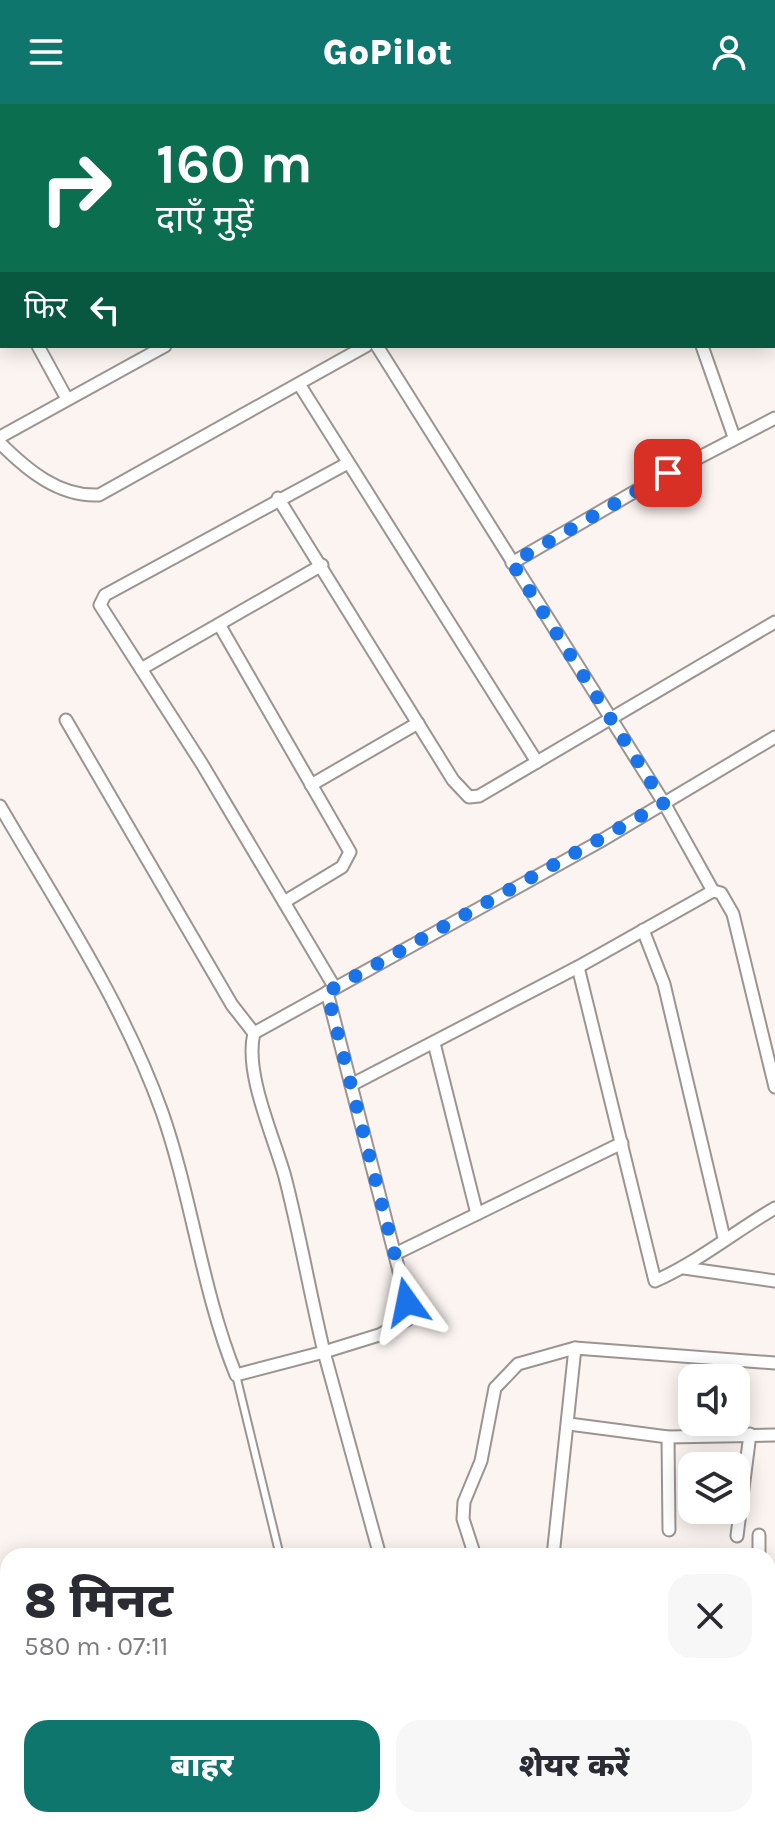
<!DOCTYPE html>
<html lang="hi">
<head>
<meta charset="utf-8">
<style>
	body { margin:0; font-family:Karla,"Noto Sans Devanagari",sans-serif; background:#f7f7f7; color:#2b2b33; height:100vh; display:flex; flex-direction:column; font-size:30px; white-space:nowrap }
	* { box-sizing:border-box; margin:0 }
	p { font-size:26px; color:#7c7c81 }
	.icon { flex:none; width:44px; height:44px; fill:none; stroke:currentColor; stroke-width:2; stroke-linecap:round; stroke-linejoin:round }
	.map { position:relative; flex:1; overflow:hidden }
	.drawer { position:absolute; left:0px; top:1444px; width:776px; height:280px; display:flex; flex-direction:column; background:#fff; border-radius:24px 24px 0 0; box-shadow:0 4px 20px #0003 }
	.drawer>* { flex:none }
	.guide { position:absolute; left:0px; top:0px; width:776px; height:244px; box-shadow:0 4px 20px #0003; background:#0b6e4f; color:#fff; overflow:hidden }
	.tools { position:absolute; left:678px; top:1260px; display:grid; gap:16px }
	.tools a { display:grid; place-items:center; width:72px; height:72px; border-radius:16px; background:#fff; box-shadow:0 4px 20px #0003; font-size:40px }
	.pin { position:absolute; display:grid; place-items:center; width:68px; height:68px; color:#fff; margin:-34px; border-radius:16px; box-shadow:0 4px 12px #0006 }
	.me { position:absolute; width:88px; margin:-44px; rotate:348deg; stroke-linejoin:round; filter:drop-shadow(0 0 6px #0008) }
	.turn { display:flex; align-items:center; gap:28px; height:168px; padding:0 24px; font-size:36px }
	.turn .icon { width:104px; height:104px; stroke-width:2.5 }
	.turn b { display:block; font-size:56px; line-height:68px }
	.then { display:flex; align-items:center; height:76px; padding:0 24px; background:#0003; gap:16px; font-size:30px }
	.round { display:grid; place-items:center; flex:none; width:84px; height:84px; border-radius:24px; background:#f7f7f7 }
	.headline { display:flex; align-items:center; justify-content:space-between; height:136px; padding:0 24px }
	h1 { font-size:48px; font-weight:800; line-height:60px }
	.button { display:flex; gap:16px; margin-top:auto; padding:16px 24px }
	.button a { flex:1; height:92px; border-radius:24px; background:#0f766e; color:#fff; font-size:32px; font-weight:800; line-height:92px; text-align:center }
	.button a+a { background:#f7f7f7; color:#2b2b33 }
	header { display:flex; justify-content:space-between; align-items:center; height:104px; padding:0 24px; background:#0f766e; color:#fff; font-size:36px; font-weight:800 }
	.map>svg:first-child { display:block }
</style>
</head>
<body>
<header><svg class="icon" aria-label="menu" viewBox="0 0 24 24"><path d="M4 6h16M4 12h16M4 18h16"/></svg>GoPilot<svg class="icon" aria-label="person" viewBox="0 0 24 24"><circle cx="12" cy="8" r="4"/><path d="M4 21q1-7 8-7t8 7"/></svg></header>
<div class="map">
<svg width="775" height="1724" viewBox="0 0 775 1724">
	<rect width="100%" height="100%" fill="#fbf4f1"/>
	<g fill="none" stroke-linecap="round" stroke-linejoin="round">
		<defs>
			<polyline id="lane" points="236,1271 280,1452"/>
			<g id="street">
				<polyline points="240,0 241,2"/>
				<polyline points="333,0 334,2"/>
				<polyline points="432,0 434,2"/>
				<polyline points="302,2 306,0"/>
				<polyline points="610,2 612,0"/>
				<polyline points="0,174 2,177"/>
				<polyline points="38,242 67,295"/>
				<polyline points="377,242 664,699 713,787"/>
				<polyline points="702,242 734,333"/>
				<polyline points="299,280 537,658"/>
				<polyline points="0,333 165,242"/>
				<path d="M0,339C27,366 59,393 99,391L366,242"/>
				<polyline points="278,394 453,676 469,693 479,692 775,518"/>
				<polyline points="512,459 646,381 775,314"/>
				<polyline points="220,522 350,748 342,763 284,798"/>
				<polyline points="141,565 322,461"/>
				<polyline points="66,616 232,901 254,929"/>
				<polyline points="311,681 418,619"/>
				<path d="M0,702C58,802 123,899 162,1008C192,1094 202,1187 236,1271L324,1248C310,1190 300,1131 285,1073C274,1033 244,969 254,929L599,738L775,633"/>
				<polyline points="643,826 664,880 724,1134"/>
				<path d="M578,863L655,1177C698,1158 734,1128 775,1104"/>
				<polyline points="335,884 202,660 100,501 105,491 348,359"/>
				<polyline points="327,888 407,1198 407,1216 379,1231 324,1248 380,1452"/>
				<polyline points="434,939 477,1110"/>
				<polyline points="351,981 578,863 713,787 721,789 733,810 775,983"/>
				<polyline points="397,1149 622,1039"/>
				<polyline points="684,1164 775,1177"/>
				<polyline points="569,1320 668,1333 775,1331"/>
				<polyline points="668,1333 669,1426"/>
				<polyline points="737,1432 750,1330"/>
				<polyline points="475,1452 463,1415 464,1398 481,1357 495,1284 518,1260 575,1244"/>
				<polyline points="553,1452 575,1244 775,1259"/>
				<polyline points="759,1452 759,1431"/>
				<polyline points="692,1716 692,1724"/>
				<polyline points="390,1724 392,1716"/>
				<polyline points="476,1724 477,1716"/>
				<polyline points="548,1724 549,1716"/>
			</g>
			<g id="secondary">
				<polyline points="768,1633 775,1633"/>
				<polyline points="768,1652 775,1652"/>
				<polyline points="0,1717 8,1715"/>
				<polyline points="57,1724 100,1716"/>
			</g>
		</defs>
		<!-- lane casing -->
		<use href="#lane" stroke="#9b9492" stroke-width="10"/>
		<!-- street casing -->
		<use href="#street" stroke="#9b9492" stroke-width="15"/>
		<!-- secondary casing -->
		<use href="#secondary" stroke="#9b9492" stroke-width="20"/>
		<!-- lane -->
		<use href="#lane" stroke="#fff" stroke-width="6"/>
		<!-- street -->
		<use href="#street" stroke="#fff" stroke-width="11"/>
		<!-- secondary -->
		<use href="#secondary" stroke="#fff" stroke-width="16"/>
	</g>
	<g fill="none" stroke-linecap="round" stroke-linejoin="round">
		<!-- route -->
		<polyline stroke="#1a73e8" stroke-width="14" stroke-dasharray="0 25.2" points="407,1198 327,888 664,699 512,459 668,369"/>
	</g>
</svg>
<div class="tools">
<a><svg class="icon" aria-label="sound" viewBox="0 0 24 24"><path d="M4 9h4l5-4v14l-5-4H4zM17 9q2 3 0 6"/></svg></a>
<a><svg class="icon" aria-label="layers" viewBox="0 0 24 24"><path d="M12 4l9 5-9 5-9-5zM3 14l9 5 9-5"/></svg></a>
</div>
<div class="pin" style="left:668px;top:369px;background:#d93025"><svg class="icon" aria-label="arrive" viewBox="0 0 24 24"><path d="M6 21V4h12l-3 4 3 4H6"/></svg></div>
<svg class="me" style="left:407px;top:1198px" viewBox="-20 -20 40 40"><path d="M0-17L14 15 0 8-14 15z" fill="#1a73e8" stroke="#fff" stroke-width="4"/></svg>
<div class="guide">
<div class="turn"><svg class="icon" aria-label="right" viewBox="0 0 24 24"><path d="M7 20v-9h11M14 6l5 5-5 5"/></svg><div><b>160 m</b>दाएँ मुड़ें</div></div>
<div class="then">फिर<svg class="icon" aria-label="left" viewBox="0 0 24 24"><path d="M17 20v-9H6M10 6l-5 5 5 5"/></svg></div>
</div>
<section class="drawer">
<div class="headline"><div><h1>8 मिनट</h1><p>580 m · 07:11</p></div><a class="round"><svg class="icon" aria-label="close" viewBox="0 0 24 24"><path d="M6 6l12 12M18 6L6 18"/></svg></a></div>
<div class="button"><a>बाहर</a><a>शेयर करें</a></div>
</section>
</div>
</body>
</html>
